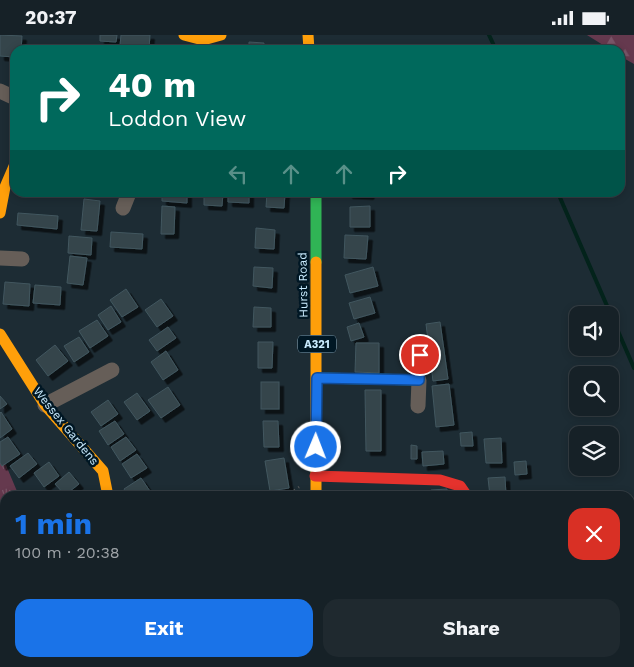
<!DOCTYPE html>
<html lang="en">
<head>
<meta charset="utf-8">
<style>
	body { margin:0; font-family:"Work Sans",sans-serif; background:#1f292f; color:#f1f3f6; height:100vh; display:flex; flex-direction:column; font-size:19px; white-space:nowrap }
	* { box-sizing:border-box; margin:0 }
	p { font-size:16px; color:#9ea3a7 }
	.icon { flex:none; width:28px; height:28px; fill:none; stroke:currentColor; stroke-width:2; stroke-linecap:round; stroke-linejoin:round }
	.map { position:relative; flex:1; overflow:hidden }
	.side { position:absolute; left:0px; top:456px; width:635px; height:176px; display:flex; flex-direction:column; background:#162127; border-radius:15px 15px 0 0; box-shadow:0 2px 8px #0003,0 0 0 1px #353e44 }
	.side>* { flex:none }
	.top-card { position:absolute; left:10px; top:10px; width:615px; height:152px; border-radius:15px; box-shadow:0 2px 8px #0003,0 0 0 1px #353e44; background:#00695c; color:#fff; overflow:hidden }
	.fabs { position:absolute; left:569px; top:271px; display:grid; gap:10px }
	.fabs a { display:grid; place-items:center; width:50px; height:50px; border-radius:10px; background:#162127; box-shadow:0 2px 8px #0003,0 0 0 1px #353e44; font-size:25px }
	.pin { position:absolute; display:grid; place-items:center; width:42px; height:42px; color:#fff; margin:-21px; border:2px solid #fff; border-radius:50%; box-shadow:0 1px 5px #0007 }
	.me { position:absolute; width:55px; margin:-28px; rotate:1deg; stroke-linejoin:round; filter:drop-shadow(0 0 4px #0008) }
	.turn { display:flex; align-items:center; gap:18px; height:105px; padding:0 15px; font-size:22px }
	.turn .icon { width:65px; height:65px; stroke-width:2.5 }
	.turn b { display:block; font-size:35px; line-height:42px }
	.lanes { display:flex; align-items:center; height:48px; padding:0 15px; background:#0003; justify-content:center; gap:25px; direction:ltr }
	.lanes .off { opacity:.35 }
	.round { display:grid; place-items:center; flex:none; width:52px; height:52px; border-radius:15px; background:#1f292f }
	.summary { display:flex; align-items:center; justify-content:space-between; height:85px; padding:0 15px }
	h1 { font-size:30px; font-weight:700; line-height:38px; color:#1a73e8 }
	.primary-button { display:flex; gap:10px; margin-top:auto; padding:10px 15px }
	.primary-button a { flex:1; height:58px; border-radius:15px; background:#1a73e8; color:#fff; font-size:20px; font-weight:700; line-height:58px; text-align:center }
	.primary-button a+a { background:#1f292f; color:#f1f3f6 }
	.status { display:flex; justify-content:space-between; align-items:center; height:35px; padding:0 25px; background:#162127; direction:ltr }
	.status svg { height:14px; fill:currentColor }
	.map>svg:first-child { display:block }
</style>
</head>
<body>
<div class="status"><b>20:37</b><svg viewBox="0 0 49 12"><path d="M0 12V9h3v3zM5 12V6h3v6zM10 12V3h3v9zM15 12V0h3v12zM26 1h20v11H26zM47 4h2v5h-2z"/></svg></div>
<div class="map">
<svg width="634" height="632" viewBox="0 0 634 632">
	<defs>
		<pattern id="forest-firs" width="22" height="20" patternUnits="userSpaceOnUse" patternTransform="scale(1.25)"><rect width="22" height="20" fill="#65394e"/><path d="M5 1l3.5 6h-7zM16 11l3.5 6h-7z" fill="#7a5669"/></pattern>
		<pattern id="park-tufts" width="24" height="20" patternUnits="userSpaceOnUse" patternTransform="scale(1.25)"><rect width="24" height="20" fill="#65394e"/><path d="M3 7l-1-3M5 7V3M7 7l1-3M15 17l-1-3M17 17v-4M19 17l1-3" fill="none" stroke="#7a5669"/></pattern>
		<filter id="shadow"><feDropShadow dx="4.5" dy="4.5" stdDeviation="0" flood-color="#0009"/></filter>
	</defs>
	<rect width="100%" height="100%" fill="#1d2c34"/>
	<!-- forest -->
	<polygon fill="url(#forest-firs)" points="587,0 634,0 634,29 620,21 620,15 611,15"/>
	<!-- park -->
	<polygon fill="url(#park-tufts)" points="0,416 19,461 5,461 5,484 0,487"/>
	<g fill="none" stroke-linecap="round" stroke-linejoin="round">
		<!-- stream -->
		<g stroke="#03231b" stroke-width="4">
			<polyline points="489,0 496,15"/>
			<polyline points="558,158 634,333"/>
		</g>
	</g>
	<!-- building -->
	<g fill="#34444b" stroke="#42575f" filter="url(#shadow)">
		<polygon points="0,0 22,1 21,15 15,15 15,22 0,21"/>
		<polygon points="100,0 117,0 116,7 100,6"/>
		<polygon points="121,0 150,0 149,13 120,11"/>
		<polygon points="249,7 264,8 263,15 249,15"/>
		<polygon points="170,12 184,12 183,15 170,15"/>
		<polygon points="162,158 187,158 187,168 162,166"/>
		<polygon points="204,158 223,158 222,171 204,170"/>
		<polygon points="228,158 249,158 249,168 228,167"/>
		<polygon points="267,158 285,158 284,173 266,172"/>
		<polygon points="348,158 370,158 369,160 348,159"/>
		<polygon points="84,164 100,166 97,196 81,195"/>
		<polygon points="162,171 175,172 174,199 161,199"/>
		<polygon points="370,171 370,192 350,192 350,172"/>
		<polygon points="18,178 58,181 57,194 17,190"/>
		<polygon points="256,193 275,195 274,214 255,213"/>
		<polygon points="111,197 143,199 142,214 110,212"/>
		<polygon points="345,200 368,201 366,224 344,223"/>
		<polygon points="69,201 92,203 91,220 68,218"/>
		<polygon points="70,221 87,223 83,250 67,248"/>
		<polygon points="254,232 273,233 272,253 253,251"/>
		<polygon points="373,232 378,251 350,258 345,240"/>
		<polygon points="5,247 30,249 29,271 3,269"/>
		<polygon points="35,250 61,252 60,270 33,268"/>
		<polygon points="126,254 138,272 122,282 110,265"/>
		<polygon points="370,262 375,278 354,284 349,268"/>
		<polygon points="161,264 173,281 157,292 145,275"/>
		<polygon points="111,271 121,287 108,295 98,280"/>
		<polygon points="254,272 271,273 271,292 253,292"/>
		<polygon points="97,285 108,301 90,313 79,296"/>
		<polygon points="440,287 448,344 433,346 426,289"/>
		<polygon points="359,288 364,302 351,306 347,292"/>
		<polygon points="168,292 176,303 157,316 149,305"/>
		<polygon points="79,302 89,317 74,327 64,311"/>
		<polygon points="258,307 273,307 272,333 258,333"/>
		<polygon points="356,308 379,308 379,338 355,337"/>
		<polygon points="55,310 68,326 48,341 36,325"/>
		<polygon points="166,316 178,335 163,345 151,327"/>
		<rect x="261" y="347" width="18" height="27"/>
		<polygon points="449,349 454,390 436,392 432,351"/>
		<polygon points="168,352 180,370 161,383 148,365"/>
		<polygon points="365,355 381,355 381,416 366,416"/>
		<polygon points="137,358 150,376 137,385 124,367"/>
		<polygon points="0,361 7,369 0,374"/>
		<polygon points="108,365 118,379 101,391 91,377"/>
		<polygon points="1,377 12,394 0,403 0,378"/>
		<polygon points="115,386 124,399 108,410 99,396"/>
		<polygon points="263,386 278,386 279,412 264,412"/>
		<polygon points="472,397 473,411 461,411 460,398"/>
		<polygon points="8,402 20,419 2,431 0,428 0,407"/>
		<polygon points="126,402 136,415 120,426 111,412"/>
		<polygon points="501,403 502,428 486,428 484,404"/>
		<polygon points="411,410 417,411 417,424 411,424"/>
		<polygon points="443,416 444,429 423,431 422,417"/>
		<polygon points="28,418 37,429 19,443 10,431"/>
		<polygon points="137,419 147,433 131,443 122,429"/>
		<polygon points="284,423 289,453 270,456 265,426"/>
		<polygon points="526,426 527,439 515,440 514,427"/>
		<polygon points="49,427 59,441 44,452 34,438"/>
		<polygon points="69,437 79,449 65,460 55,449"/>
		<polygon points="505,442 506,461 490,461 488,443"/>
		<polygon points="141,443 152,459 148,461 128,461 124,454"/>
		<polygon points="447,454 447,461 431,461 431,455"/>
		<polygon points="76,456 80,461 69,461"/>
		<polygon points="349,459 367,460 367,461 348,461"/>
		<polygon points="5,496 5,516 0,509 0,499"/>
		<polygon points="5,583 5,607 3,608 0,603 0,586"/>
		<polygon points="140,628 159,628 152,632 143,632"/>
		<polygon points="290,628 311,628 313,632 282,632"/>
		<polygon points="366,628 383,628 384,632 366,632"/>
		<polygon points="510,628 522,628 516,632 513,632"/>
	</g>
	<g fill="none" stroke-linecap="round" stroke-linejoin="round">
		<!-- path -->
		<polyline stroke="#61615f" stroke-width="2.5" stroke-dasharray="1 4" stroke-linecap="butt" points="286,461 299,452"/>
		<!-- street -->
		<g stroke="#665e58" stroke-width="15">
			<polyline points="0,56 15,63"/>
			<polyline points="123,173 129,158"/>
			<polyline points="0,223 22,224"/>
			<polyline points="45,370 112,335"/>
			<polyline points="418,371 419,345"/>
			<polyline points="0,557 5,554"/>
			<polyline points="222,632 232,628"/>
		</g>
		<!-- fast -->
		<g stroke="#30b455" stroke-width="11">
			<polyline points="316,158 316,227"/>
			<polyline points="317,343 419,345 420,320"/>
		</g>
		<!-- slow -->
		<g stroke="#ff9f0a" stroke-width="11">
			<polyline points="184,0 203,5 221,0"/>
			<polyline points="308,0 309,15"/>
			<polyline points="0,178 5,152 15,129"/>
			<polyline points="0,299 45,370 103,436 108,461"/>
			<polyline points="316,461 316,227"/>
			<polyline points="334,628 334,632"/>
		</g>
		<!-- jam -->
		<polyline stroke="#e5322d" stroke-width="11" points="315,441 440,445 460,451 467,461"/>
	</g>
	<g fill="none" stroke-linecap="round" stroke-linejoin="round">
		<defs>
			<polyline id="route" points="316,412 317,343 419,345 420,320"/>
		</defs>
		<!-- route casing -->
		<use href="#route" stroke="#114b97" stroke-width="12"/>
		<!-- route -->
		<use href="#route" stroke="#1a73e8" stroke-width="9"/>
	</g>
	<g text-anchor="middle" stroke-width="5" stroke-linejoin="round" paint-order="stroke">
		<!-- shield labels -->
		<rect fill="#001724" stroke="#8dabbd" stroke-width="1" x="298" y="300.5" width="38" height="17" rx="4"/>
		<g font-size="11" font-weight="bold" fill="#c9ebfe">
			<text x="317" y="313">A321</text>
		</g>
		<!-- street labels -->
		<g font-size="12" fill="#c9ebfe" stroke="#001724">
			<text transform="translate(303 250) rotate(-91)" y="4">Hurst Road</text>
			<text transform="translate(66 391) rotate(51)" y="4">Wessex Gardens</text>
		</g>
	</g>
</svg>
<div class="fabs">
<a><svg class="icon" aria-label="sound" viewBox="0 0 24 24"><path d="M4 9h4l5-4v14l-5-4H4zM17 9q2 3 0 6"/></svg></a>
<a><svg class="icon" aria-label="search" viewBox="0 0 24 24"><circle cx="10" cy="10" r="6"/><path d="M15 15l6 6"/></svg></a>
<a><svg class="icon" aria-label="layers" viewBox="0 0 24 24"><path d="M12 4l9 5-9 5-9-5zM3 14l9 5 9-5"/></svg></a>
</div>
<div class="pin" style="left:420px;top:320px;background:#d93025"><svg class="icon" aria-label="arrive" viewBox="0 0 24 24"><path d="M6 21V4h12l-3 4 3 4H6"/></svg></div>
<svg class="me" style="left:316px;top:412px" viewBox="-20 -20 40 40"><circle r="17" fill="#1a73e8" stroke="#fff" stroke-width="3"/><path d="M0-11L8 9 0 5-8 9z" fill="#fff"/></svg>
<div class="top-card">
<div class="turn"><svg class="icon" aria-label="right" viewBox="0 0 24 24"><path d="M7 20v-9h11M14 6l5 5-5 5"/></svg><div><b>40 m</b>Loddon View</div></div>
<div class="lanes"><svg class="icon off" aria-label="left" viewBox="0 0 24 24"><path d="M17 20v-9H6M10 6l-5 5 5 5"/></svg><svg class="icon off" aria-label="ahead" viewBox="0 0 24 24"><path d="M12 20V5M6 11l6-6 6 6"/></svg><svg class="icon off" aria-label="ahead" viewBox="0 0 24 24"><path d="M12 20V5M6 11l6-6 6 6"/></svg><svg class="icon" aria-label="right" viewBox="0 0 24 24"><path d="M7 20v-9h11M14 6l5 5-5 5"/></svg></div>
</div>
<section class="side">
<div class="summary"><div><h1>1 min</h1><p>100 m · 20:38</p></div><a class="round" style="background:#d93025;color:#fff"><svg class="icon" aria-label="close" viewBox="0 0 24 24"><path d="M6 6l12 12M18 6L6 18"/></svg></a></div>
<div class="primary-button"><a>Exit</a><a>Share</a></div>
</section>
</div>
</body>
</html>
